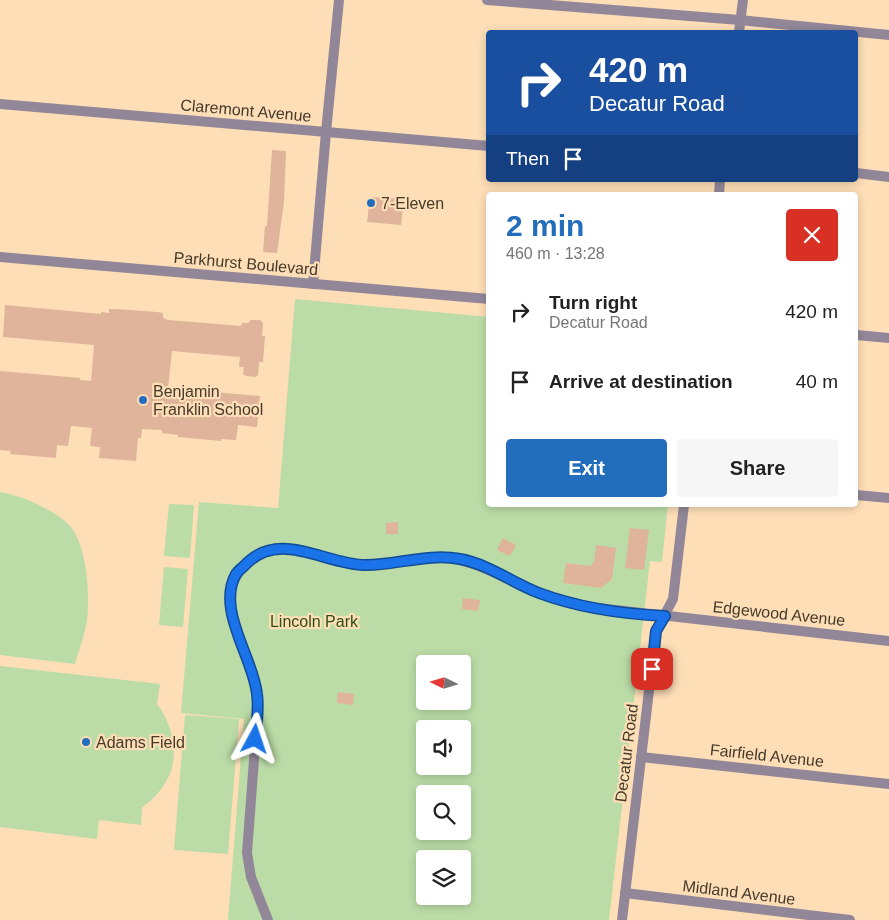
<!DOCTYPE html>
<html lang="en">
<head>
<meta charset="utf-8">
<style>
	body { margin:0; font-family:Helvetica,sans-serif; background:#f6f6f6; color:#222; height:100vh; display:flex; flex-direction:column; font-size:19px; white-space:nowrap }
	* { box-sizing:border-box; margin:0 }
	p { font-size:16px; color:#767676 }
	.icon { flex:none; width:28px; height:28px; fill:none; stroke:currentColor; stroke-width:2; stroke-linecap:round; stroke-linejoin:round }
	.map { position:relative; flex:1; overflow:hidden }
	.panel { position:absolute; left:486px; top:192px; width:372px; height:315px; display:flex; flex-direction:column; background:#fff; border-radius:5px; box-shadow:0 2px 8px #0003 }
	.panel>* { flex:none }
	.banner { position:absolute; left:486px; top:30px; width:372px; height:152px; border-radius:5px; box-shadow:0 2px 8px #0003; background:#1a4fa0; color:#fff; overflow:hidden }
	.needle { width:32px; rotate:275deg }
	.tools { position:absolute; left:416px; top:655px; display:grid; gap:10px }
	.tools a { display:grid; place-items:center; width:55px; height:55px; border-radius:5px; background:#fff; box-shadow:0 2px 8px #0003; font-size:25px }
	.pin { position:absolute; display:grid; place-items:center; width:42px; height:42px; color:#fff; margin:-21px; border-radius:10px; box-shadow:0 2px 8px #0006 }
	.me { position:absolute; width:55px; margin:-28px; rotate:5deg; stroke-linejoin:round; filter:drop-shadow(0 0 4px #0008) }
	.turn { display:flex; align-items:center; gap:18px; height:105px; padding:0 20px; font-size:22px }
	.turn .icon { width:65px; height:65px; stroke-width:2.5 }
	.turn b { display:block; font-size:35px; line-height:42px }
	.then { display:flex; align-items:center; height:48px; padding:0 20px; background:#0003; gap:10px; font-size:19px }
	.round { display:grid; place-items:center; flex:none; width:52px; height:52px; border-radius:5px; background:#f6f6f6 }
	.overview { display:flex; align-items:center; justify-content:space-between; height:85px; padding:0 20px }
	h1 { font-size:30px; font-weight:800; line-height:38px; color:#236dbd }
	.primary-button { display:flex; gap:10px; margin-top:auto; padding:10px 20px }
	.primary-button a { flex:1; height:58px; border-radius:5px; background:#236dbd; color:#fff; font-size:20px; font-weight:800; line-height:58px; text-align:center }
	.primary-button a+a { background:#f6f6f6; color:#222 }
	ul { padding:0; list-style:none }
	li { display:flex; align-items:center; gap:15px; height:70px; padding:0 20px }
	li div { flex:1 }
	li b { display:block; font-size:19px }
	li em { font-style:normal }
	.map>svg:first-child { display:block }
</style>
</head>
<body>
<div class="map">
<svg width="889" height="920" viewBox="0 0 889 920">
	<rect width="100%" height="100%" fill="#fddeb7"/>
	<!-- green -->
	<g fill="#bbdca6" fill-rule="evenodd">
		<path d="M295,299L489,317V505H668L662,562L650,561L609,920H228L244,719L181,713L199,502L278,508ZM425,664H462V701H425ZM425,729H462V766H425ZM425,794H462V831H425ZM425,859H462V896H425Z"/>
		<path d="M0,492C20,495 58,511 71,527C87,548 90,594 87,620C85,635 79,649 75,664L0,655Z"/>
		<polygon points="169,504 194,505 190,558 164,556"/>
		<polygon points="164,567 188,569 183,627 159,625"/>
		<path d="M0,666L160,684L157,704C172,722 180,756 168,778C162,790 153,799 142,808L141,825L99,820L97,839L0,827Z"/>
		<polygon points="185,715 239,719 228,854 174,850"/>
	</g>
	<!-- building -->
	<g fill="#dfb49a">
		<polygon points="272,150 286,151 284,202 277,253 263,252 265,226 267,226"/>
		<polygon points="370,197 404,199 401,225 367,222"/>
		<polygon points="5,305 101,314 101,312 109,313 109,309 116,309 157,312 163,313 163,318 168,320 241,326 242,323 248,323 251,320 260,320 263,323 262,336 265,336 263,362 259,362 258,375 255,377 246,376 243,374 244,367 239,367 240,357 172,351 168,388 260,396 257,427 238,425 236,440 221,439 221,441 178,437 178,435 162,433 162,430 142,429 141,438 138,438 136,461 99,458 100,447 90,446 92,428 73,426 71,426 68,446 57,445 56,458 10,454 11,451 0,450 0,371 80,378 80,380 91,381 94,345 3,337"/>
		<polygon points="398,522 398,534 386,534 386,523"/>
		<polygon points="630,528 649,530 644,570 625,568"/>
		<polygon points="503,538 516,545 510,556 497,550"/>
		<polygon points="596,545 616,548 612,579 601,588 563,583 566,563 590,566 594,562"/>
		<polygon points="463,598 480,600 478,611 462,609"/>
		<polygon points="338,692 354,694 353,705 337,703"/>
	</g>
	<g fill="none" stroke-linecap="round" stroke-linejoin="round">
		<!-- minor -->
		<g stroke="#928798" stroke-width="10">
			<polyline points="487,0 740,20 889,35"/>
			<polyline points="0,104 489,146"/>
			<polyline points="856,173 889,177"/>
			<polyline points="0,257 489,299"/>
			<polyline points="313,284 326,132 339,0"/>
			<polyline points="856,335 889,338"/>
			<polyline points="856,495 889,498"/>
			<polyline points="641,757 889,784"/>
			<polyline points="625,893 850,920"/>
			<path d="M268,920L251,877L247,853L258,706C256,667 231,635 230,596C230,585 237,574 244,566C279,528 325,565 366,565C389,565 414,559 437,557C474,558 503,578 536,592C553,599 570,603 589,607L889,641"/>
		</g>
		<!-- tertiary -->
		<g stroke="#928798" stroke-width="10">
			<polyline points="739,32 743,0"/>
			<polyline points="719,195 720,180"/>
			<polyline points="622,920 656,631 673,599 684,505"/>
		</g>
	</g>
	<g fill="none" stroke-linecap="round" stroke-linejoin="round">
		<defs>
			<path id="route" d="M255,739C257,724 259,708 257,694C253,657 216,610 236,574C238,571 242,568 244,566C279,528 325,565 366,565C397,565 428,553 460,559C488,564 513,583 539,593C579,608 623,614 665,616L656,631L652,669"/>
		</defs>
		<!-- route casing -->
		<use href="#route" stroke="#114b97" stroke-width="12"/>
		<!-- route -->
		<use href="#route" stroke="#1a73e8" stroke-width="9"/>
	</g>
	<!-- markers -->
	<g fill="#236dbd" stroke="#fddeb7" stroke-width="2">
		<circle cx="371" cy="203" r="5"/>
		<circle cx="143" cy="400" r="5"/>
		<circle cx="86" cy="742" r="5"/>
	</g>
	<g text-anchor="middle" stroke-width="4.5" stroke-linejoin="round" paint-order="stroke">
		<!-- street labels -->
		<g font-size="16" fill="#463a2a" stroke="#fddeb7">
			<text transform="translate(246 110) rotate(5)" y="6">Claremont Avenue</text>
			<text transform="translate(246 263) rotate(5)" y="6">Parkhurst Boulevard</text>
			<text transform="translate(779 613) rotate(6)" y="6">Edgewood Avenue</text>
			<text transform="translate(626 753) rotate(-83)" y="6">Decatur Road</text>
			<text transform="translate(767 755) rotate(6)" y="6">Fairfield Avenue</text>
			<text transform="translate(739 892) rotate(7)" y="6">Midland Avenue</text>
		</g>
		<!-- poi labels -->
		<g font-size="16" fill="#463a2a" stroke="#fddeb7" text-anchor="start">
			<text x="381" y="209">7-Eleven</text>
			<text x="153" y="397">Benjamin<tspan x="153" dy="18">Franklin School</tspan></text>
			<text x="96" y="748">Adams Field</text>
		</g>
		<!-- park labels -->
		<g font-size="16" fill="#2e4f11" stroke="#fddeb7">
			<text x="314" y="627">Lincoln Park</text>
		</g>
	</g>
</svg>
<div class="tools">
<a><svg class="needle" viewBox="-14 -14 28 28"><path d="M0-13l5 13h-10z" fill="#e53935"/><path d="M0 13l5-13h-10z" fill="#767676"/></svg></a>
<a><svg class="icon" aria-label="sound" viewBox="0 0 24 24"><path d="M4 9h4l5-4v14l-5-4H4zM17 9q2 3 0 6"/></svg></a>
<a><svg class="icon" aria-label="search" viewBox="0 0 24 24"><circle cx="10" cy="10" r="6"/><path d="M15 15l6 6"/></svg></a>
<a><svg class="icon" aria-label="layers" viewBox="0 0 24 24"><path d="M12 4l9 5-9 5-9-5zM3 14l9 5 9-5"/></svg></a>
</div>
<div class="pin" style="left:652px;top:669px;background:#d93025"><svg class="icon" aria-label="arrive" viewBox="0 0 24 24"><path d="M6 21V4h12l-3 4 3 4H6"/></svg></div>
<svg class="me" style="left:255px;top:739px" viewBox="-20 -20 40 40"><path d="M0-17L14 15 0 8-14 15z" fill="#1a73e8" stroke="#fff" stroke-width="4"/></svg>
<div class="banner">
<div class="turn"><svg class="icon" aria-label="right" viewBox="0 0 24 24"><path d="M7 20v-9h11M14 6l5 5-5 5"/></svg><div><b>420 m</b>Decatur Road</div></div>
<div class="then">Then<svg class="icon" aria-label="arrive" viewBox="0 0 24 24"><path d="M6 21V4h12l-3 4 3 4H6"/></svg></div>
</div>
<section class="panel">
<div class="overview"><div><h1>2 min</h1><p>460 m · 13:28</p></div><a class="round" style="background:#d93025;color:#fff"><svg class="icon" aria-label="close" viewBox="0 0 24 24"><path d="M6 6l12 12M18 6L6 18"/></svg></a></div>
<ul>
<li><svg class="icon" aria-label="right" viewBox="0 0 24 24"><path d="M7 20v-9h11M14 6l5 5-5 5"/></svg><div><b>Turn right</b><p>Decatur Road</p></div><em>420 m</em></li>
<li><svg class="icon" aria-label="arrive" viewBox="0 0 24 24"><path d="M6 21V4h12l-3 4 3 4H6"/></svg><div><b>Arrive at destination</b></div><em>40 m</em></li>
</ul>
<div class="primary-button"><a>Exit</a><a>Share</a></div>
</section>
</div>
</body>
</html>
